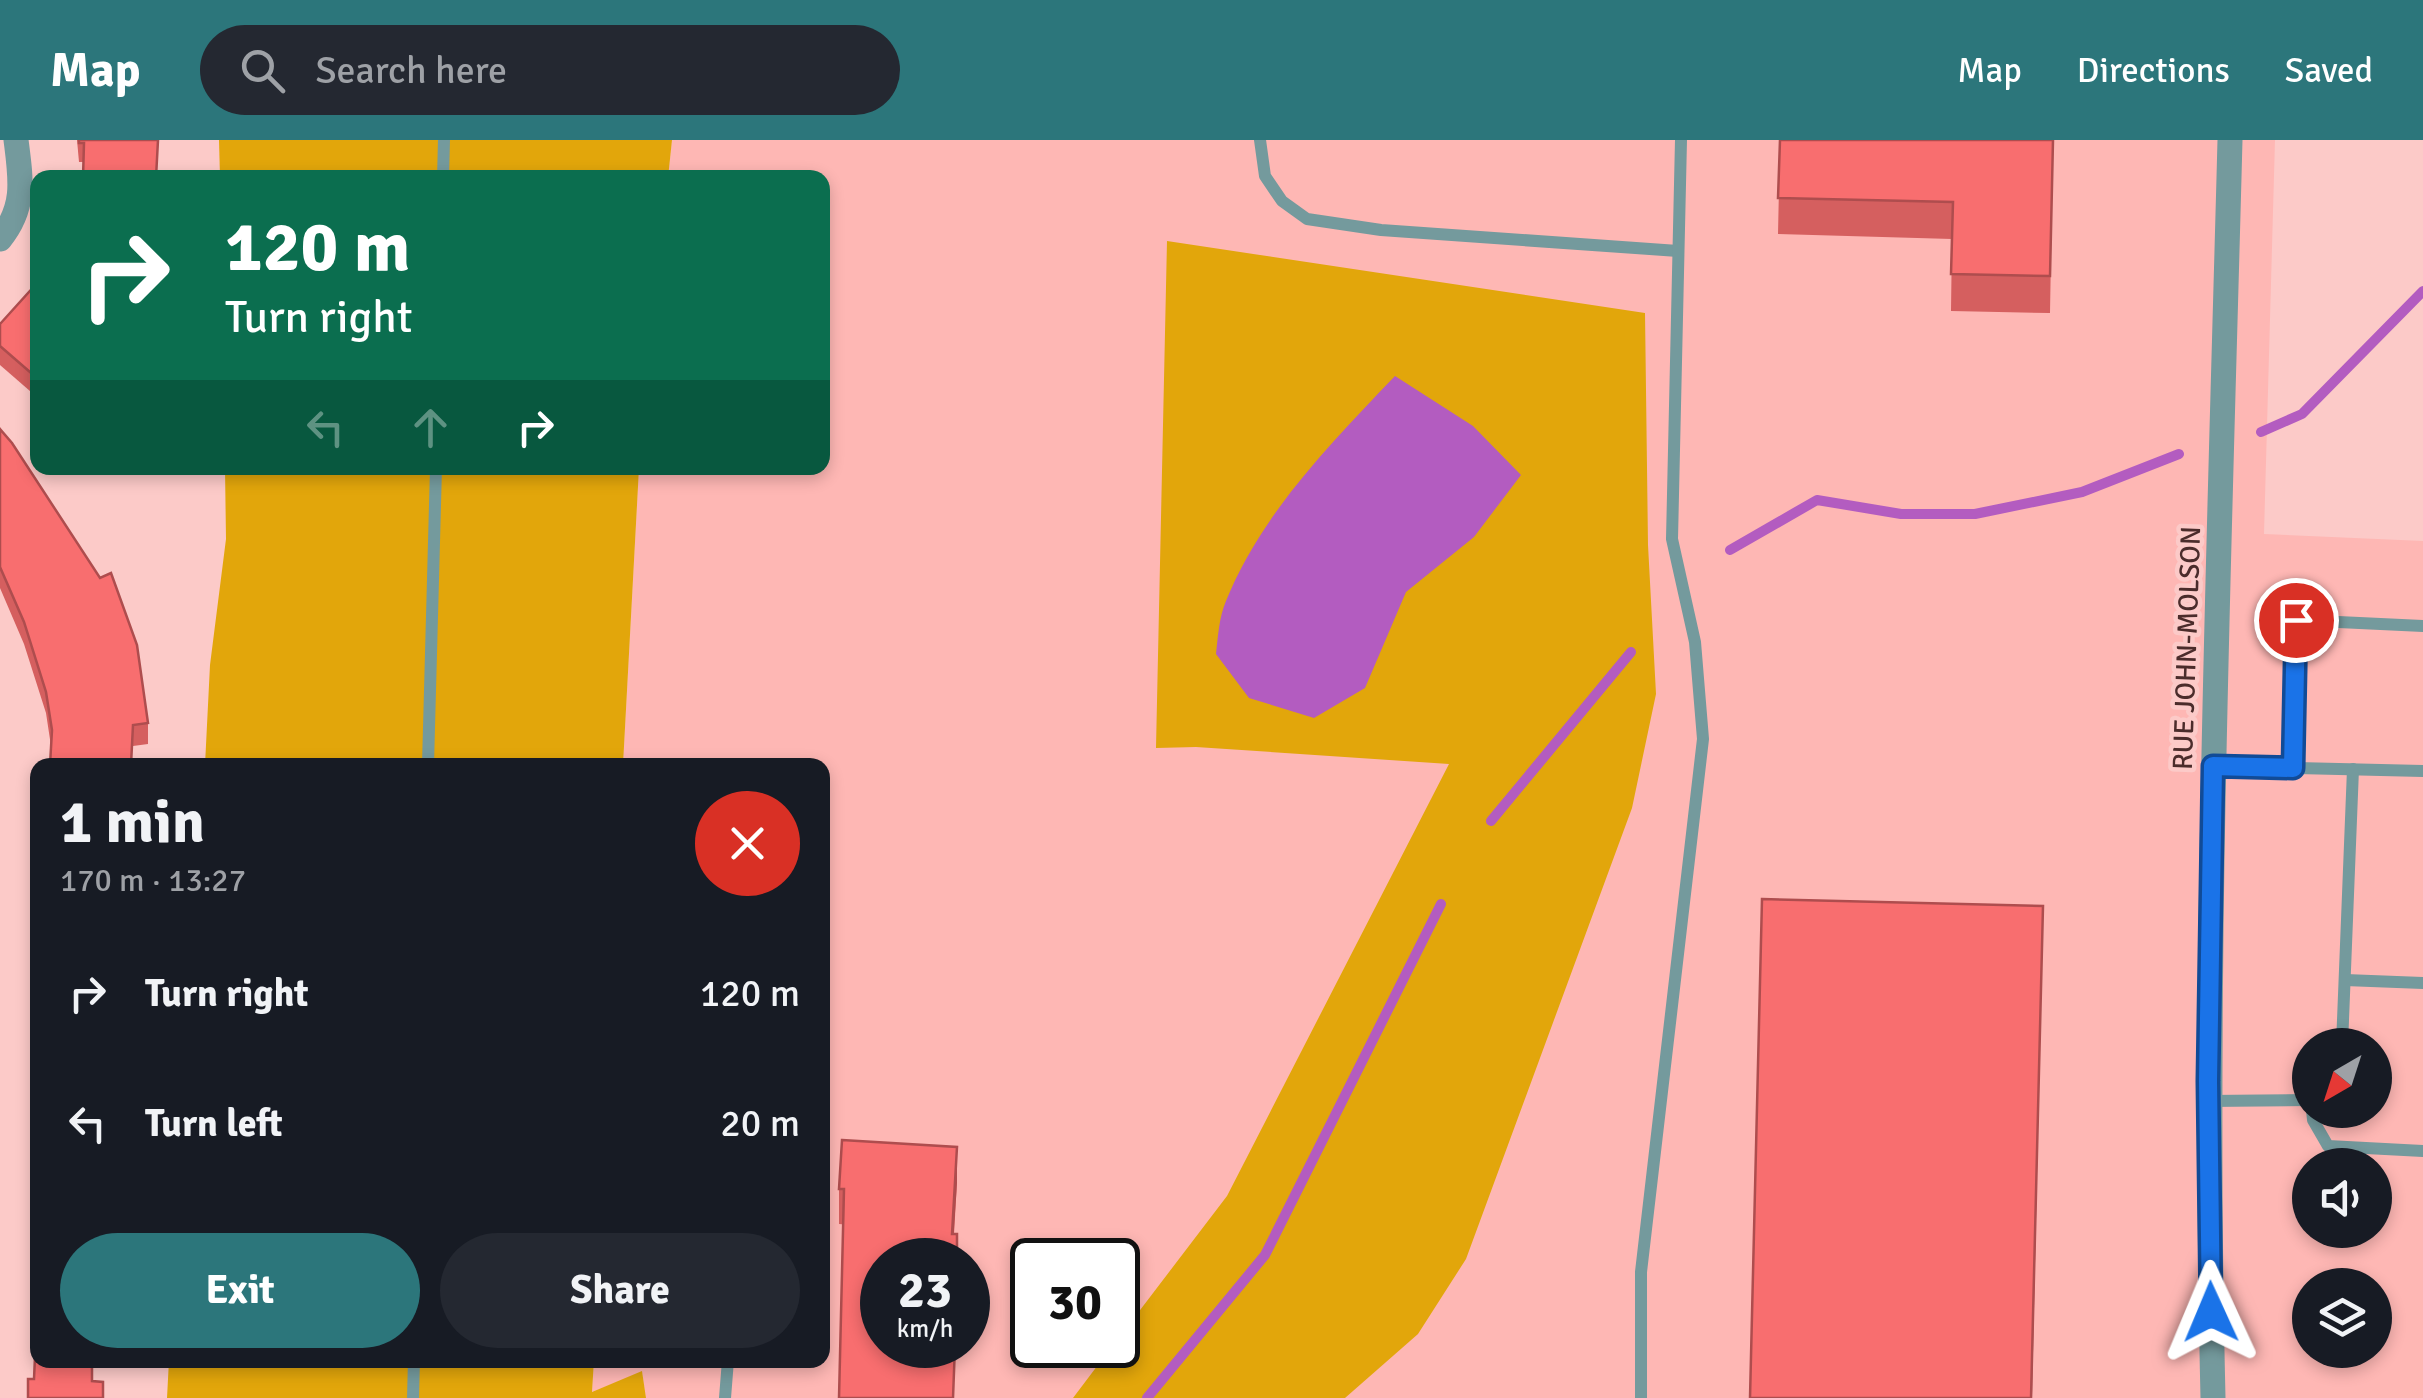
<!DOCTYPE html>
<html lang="en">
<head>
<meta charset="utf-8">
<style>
	body { margin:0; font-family:Signika,sans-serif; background:#242831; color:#f1f3f6; height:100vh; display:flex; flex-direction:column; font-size:38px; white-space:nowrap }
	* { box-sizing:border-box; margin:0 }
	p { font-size:32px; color:#9ea1a6 }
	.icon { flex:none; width:55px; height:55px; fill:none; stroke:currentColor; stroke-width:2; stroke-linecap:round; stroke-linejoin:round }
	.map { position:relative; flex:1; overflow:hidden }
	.side { position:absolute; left:30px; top:618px; width:800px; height:610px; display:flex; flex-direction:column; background:#171b24; border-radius:20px; box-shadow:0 5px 15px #0003 }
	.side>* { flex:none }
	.top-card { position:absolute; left:30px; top:30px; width:800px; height:305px; border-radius:20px; box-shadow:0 5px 15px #0003; background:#0b6e4f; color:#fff; overflow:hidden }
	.needle { width:65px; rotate:219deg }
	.tools { position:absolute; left:2292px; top:888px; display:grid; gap:20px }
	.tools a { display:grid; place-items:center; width:100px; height:100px; border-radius:50%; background:#171b24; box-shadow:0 5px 15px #0003; font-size:50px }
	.speed { position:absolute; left:860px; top:1098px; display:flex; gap:20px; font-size:50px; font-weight:700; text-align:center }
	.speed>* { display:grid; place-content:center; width:130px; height:130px; border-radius:50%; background:#171b24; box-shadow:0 5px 15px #0003; line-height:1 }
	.speed small { font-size:25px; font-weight:400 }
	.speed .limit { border:5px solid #111; border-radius:15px; background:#fff; color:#111 }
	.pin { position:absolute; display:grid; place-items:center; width:85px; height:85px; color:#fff; margin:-42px; border:5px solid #fff; border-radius:50%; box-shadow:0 2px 10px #0007 }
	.me { position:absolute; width:110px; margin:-55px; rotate:359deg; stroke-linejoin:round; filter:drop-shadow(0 0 8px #0008) }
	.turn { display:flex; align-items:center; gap:35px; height:210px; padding:0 30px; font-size:45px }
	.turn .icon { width:130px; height:130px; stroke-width:2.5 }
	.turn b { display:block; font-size:70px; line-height:85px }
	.lanes { display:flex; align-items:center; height:95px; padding:0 30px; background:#0003; justify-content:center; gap:50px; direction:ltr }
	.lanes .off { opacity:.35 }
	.round { display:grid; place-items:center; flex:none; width:105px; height:105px; border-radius:52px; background:#242831 }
	.headline { display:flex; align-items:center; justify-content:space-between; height:170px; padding:0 30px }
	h1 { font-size:60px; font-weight:700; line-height:75px }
	.button { display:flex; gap:20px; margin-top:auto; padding:20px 30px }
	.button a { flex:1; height:115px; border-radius:60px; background:#2c767b; color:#fff; font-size:40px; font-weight:700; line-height:115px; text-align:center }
	.button a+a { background:#242831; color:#f1f3f6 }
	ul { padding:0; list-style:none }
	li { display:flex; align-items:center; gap:30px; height:130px; padding:0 30px }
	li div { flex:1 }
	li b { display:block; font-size:38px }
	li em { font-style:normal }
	header { display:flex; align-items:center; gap:60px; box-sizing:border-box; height:140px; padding:0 50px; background:#2c767b; color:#fff }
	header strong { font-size:48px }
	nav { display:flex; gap:55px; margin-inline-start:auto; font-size:35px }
	.search { width:700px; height:90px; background:#242831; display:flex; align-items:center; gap:25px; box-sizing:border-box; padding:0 35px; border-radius:55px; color:#9ea1a6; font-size:38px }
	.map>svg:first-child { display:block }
</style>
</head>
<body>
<header>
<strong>Map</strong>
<div class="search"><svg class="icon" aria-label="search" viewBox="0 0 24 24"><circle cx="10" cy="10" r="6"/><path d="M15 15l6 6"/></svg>Search here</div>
<nav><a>Map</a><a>Directions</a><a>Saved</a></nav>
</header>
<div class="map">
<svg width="2423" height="1258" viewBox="0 0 2423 1258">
	<rect width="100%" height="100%" fill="#fccac8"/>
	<!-- built -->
	<path fill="#feb7b4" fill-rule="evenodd" d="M672,0H2275L2264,394L2423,401V1258H646L642,1232L592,1252L594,1220H822V625H623L639,328H822V38L668,37ZM2310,905H2375V970H2310ZM2310,1025H2375V1090H2310ZM882,1120H968V1205H882ZM1032,1120H1118V1205H1032ZM2310,1145H2375V1210H2310Z"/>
	<!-- green -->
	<g fill="#e2a60b">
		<polygon points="219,0 672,0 668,38 220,37"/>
		<polygon points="1167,101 1645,173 1648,405 1656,554 1632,668 1466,1119 1418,1194 1345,1258 1073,1258 1113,1205 1118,1205 1118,1199 1227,1056 1449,624 1196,607 1156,608"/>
		<polygon points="225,328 639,328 623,625 205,625 210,525 226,399"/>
		<polygon points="169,1220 594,1220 592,1252 642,1231 646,1258 167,1258"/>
	</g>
	<!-- water -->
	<path fill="#b35cc0" d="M1395,236L1473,286L1521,335L1474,397L1406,452L1365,548L1314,578L1249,558L1216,514C1218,497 1219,477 1226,461C1261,374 1331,303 1395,236Z"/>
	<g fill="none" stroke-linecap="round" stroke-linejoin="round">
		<!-- stream -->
		<g stroke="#b35cc0" stroke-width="10">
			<polyline points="2261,292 2302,274 2423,151"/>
			<polyline points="1730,410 1817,360 1901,374 1975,374 2082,352 2179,314"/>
			<polyline points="1491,681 1631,512"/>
			<polyline points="1147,1258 1265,1115 1441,764"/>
		</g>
		<!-- service -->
		<g stroke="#749a9d" stroke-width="12">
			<polyline points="1260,0 1265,36 1282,61 1307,79 1381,90 1678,111"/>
			<polyline points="443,38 444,0"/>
			<polyline points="428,625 436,328"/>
			<polyline points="2213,626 2423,631"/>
			<polyline points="2293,628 2296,480 2423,486"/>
			<polyline points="2345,840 2423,843"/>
			<polyline points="2342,905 2353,629"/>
			<polyline points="2208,961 2310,960"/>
			<polyline points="2312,970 2313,980 2328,1006 2423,1011"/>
			<polyline points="413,1258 414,1220"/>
			<polyline points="725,1258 728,1220"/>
			<polyline points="1641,1258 1641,1132 1703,599 1695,502 1672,399 1681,0"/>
		</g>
		<!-- minor -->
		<g stroke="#749a9d" stroke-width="25">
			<path d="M0,99C26,67 21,39 16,0"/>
			<path d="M2213,1258C2203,838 2219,419 2230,0"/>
		</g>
	</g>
	<!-- wall -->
	<g fill="#d55f5f">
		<polygon points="77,0 158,0 158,21 79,22"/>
		<polygon points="1780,0 2053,0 2050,173 1951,171 1952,99 1778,94"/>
		<polygon points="38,142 38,258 0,225 0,184"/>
		<polygon points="0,289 148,583 148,604 133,606 51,606 46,573 24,504 0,448"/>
		<polygon points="957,1042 954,1094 839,1084 839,1049"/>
	</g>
	<!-- shaded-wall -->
	<g fill="#ae4d4e">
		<polygon points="2043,766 2032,1258 2031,1258"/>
		<polygon points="957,1007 957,1042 952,1120 952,1094"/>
	</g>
	<!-- building -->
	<g fill="#f86e6f" stroke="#ae4d4e" stroke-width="2.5">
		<polygon points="79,0 158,0 156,38 83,38 84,3 79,3"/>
		<polygon points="1780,0 2053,0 2050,136 1951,134 1953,62 1778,58"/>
		<polygon points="38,142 38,239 0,206 0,184"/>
		<polygon points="0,289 12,303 100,438 111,433 137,505 148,583 133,585 131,625 50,625 52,590 46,552 24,482 0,427"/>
		<polygon points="1762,759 2043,766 2031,1258 1750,1258"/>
		<polygon points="842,1000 957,1007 952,1094 957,1094 957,1120 882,1120 882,1205 955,1205 953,1258 839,1258 844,1049 839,1049"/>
		<polygon points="38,1149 38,1220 92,1220 92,1241 103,1242 103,1258 28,1258 28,1239 34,1239"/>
	</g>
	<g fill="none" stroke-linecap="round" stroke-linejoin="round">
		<defs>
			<polyline id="route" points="2211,1172 2208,941 2213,626 2293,628 2296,480"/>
		</defs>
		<!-- route casing -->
		<use href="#route" stroke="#114b97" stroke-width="25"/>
		<!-- route -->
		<use href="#route" stroke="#1a73e8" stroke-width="18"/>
	</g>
	<g text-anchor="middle" stroke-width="9" stroke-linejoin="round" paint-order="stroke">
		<!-- street labels -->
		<g font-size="28" fill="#4b2c2b" stroke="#fccac8">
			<text transform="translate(2186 508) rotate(-88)" y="10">RUE JOHN-MOLSON</text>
		</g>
	</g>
</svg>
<div class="tools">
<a><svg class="needle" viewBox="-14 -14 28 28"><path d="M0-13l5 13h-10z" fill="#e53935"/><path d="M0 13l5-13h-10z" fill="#9ea1a6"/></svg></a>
<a><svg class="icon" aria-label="sound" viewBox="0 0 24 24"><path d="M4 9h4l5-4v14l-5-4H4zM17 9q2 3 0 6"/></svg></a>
<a><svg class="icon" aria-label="layers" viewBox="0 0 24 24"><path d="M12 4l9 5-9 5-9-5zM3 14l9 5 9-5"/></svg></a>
</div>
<div class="speed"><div>23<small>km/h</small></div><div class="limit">30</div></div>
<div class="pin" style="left:2296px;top:480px;background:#d93025"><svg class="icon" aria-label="arrive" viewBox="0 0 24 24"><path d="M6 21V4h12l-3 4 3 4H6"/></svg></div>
<svg class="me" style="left:2211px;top:1172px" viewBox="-20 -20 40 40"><path d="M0-17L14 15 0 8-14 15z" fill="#1a73e8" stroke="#fff" stroke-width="4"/></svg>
<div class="top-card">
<div class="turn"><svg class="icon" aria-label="right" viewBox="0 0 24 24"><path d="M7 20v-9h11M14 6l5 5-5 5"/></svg><div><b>120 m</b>Turn right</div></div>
<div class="lanes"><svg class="icon off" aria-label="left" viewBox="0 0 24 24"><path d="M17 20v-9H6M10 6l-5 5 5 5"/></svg><svg class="icon off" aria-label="ahead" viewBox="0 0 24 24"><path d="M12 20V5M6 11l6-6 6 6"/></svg><svg class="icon" aria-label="right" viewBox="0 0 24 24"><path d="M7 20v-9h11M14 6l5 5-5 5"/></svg></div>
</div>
<section class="side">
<div class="headline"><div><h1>1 min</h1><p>170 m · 13:27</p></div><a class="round" style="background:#d93025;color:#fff"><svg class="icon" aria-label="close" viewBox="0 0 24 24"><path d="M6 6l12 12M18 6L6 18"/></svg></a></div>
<ul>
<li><svg class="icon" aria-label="right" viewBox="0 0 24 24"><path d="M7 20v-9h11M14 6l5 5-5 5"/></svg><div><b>Turn right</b></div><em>120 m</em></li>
<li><svg class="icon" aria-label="left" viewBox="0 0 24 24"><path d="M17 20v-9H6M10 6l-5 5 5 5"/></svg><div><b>Turn left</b></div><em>20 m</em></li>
</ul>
<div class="button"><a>Exit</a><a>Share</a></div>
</section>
</div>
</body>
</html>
